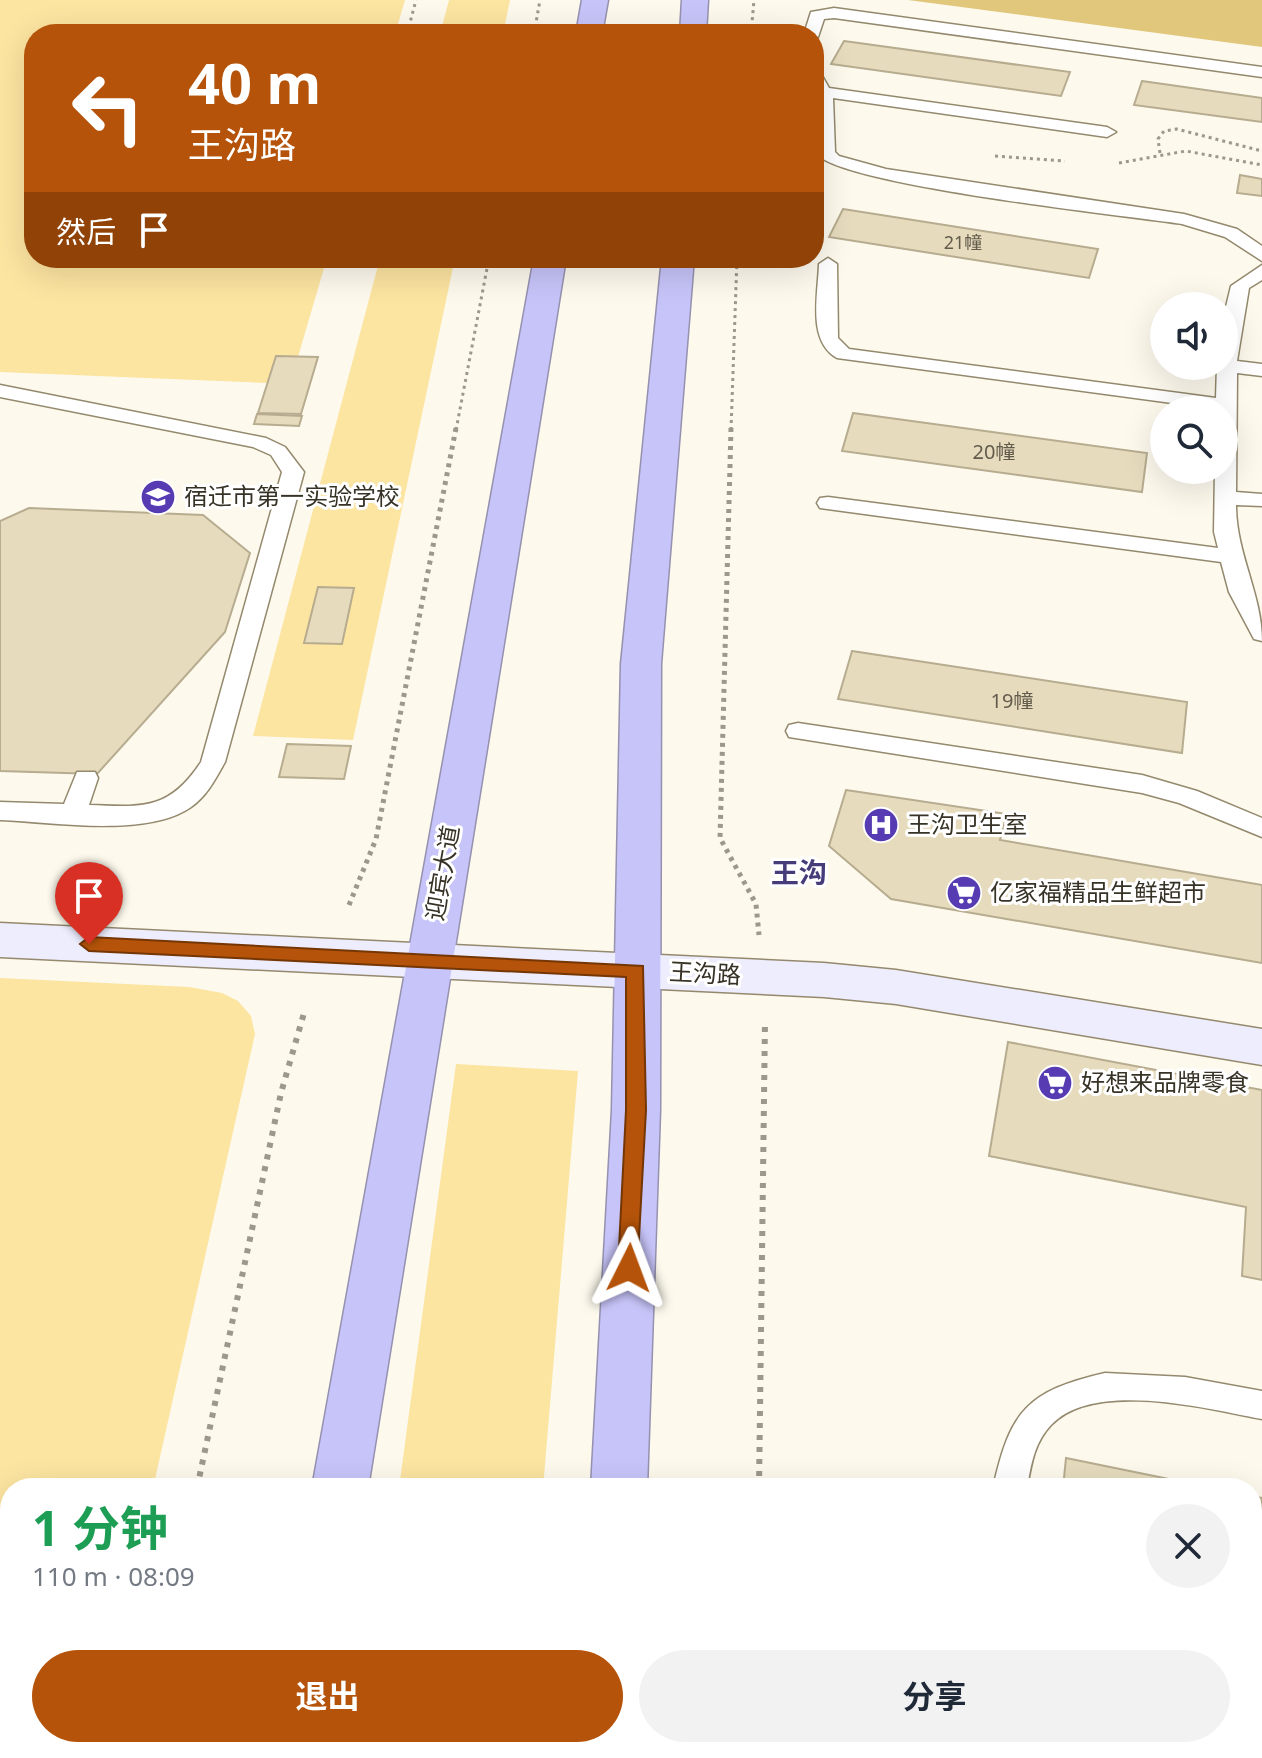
<!DOCTYPE html>
<html lang="zh">
<head>
<meta charset="utf-8">
<style>
	body { margin:0; font-family:"Noto Sans","Noto Sans SC",sans-serif; background:#f2f2f3; color:#1f2937; height:100vh; display:flex; flex-direction:column; font-size:30px; white-space:nowrap }
	* { box-sizing:border-box; margin:0 }
	p { font-size:26px; color:#747a83 }
	.icon { flex:none; width:44px; height:44px; fill:none; stroke:currentColor; stroke-width:2; stroke-linecap:round; stroke-linejoin:round }
	.map { position:relative; flex:1; overflow:hidden }
	.panel { position:absolute; left:0px; top:1478px; width:1262px; height:280px; display:flex; flex-direction:column; background:#fff; border-radius:32px 32px 0 0; box-shadow:0 8px 32px #0002 }
	.panel>* { flex:none }
	.banner { position:absolute; left:24px; top:24px; width:800px; height:244px; border-radius:32px; box-shadow:0 8px 32px #0002; background:#b45309; color:#fff; overflow:hidden }
	.fabs { position:absolute; left:1150px; top:292px; display:grid; gap:16px }
	.fabs a { display:grid; place-items:center; width:88px; height:88px; border-radius:50%; background:#fff; box-shadow:0 8px 32px #0002; font-size:40px }
	.pin { position:absolute; display:grid; place-items:center; width:68px; height:68px; color:#fff; margin:-82px -34px; border-radius:50% 50% 50% 0; rotate:-45deg; box-shadow:0 0 8px #0007 }
	.pin .icon { rotate:45deg }
	.me { position:absolute; width:88px; margin:-44px; rotate:3deg; stroke-linejoin:round; filter:drop-shadow(0 0 6px #0008) }
	.turn { display:flex; align-items:center; gap:28px; height:168px; padding:0 32px; font-size:36px }
	.turn .icon { width:104px; height:104px; stroke-width:2.5 }
	.turn b { display:block; font-size:56px; line-height:68px }
	.then { display:flex; align-items:center; height:76px; padding:0 32px; background:#0003; gap:16px; font-size:30px }
	.round { display:grid; place-items:center; flex:none; width:84px; height:84px; border-radius:42px; background:#f2f2f3 }
	.head { display:flex; align-items:center; justify-content:space-between; height:136px; padding:0 32px }
	h1 { font-size:48px; font-weight:700; line-height:60px; color:#1e9e55 }
	.button { display:flex; gap:16px; margin-top:auto; padding:16px 32px }
	.button a { flex:1; height:92px; border-radius:48px; background:#b45309; color:#fff; font-size:32px; font-weight:700; line-height:92px; text-align:center }
	.button a+a { background:#f2f2f3; color:#1f2937 }
	.map>svg:first-child { display:block }
</style>
</head>
<body>
<div class="map">
<svg width="1262" height="1758" viewBox="0 0 1262 1758">
	<rect width="100%" height="100%" fill="#fdf9ed"/>
	<!-- green -->
	<g fill="#fce4a1">
		<polygon points="0,0 405,0 395,34 34,34 34,258 327,258 290,384 0,372"/>
		<polygon points="449,0 510,0 503,34 440,34"/>
		<polygon points="380,258 455,258 353,740 253,736"/>
		<polygon points="0,978 189,987 222,993 238,1001 251,1016 255,1034 153,1488 10,1488 10,1748 94,1748 92,1758 0,1758"/>
		<polygon points="456,1064 578,1071 543,1488 399,1488"/>
		<polygon points="364,1748 521,1748 520,1758 363,1758"/>
	</g>
	<!-- forest -->
	<polygon fill="#e1c77c" points="908,0 1262,0 1262,47"/>
	<!-- building -->
	<g fill="#e6dbbd" stroke="#b7ac8f" stroke-width="2">
		<polygon points="844,41 1070,72 1061,96 831,64"/>
		<polygon points="1142,81 1262,98 1262,122 1134,105"/>
		<polygon points="1240,175 1262,179 1262,196 1237,193"/>
		<polygon points="843,209 1098,249 1089,278 829,237"/>
		<polygon points="276,356 318,357 301,414 258,413"/>
		<polygon points="853,413 1147,453 1142,492 842,451"/>
		<polygon points="257,414 302,416 299,426 254,424"/>
		<polygon points="29,508 203,515 250,553 225,632 97,774 0,771 0,521"/>
		<polygon points="318,587 354,588 342,644 304,643"/>
		<polygon points="852,651 1187,702 1182,753 838,699"/>
		<polygon points="287,744 351,746 344,779 279,777"/>
		<polygon points="846,790 1007,814 1000,840 1262,885 1262,963 891,899 829,846"/>
		<polygon points="1008,1042 1262,1090 1262,1280 1242,1276 1246,1207 989,1156"/>
		<polygon points="1066,1458 1213,1488 1063,1488"/>
		<polygon points="1252,1496 1262,1498 1262,1639 1252,1637"/>
	</g>
	<g fill="none" stroke-linecap="round" stroke-linejoin="round">
		<defs>
			<g id="lane">
				<polygon points="834,8 1262,67 1262,77 834,18 824,19 818,37 804,34 811,12"/>
				<path d="M814,70L820,72L829,88L1107,127L1116,132L1107,137L833,98L835,152L839,156L886,169L1184,214L1237,229L1262,246V261L1225,237L1182,224C1126,216 842,185 817,154Z"/>
				<path d="M828,258L837,264L838,338L849,349L1216,398L1217,366H1224V315L1231,286L1262,265V280L1249,288L1237,361L1262,364V376L1237,373L1236,492L1262,494V506L1236,505C1236,554 1262,594 1262,641L1254,639L1229,592L1221,562L820,508L817,503L820,498L828,497L1218,548L1214,532L1215,470H1224V410L837,358C807,341 818,295 819,264Z"/>
				<path d="M0,385L266,438L285,447L304,472L225,762C216,778 207,796 191,807C147,838 53,822 0,820V802L64,804L77,772H95L98,778L89,805C142,807 169,811 201,762L282,472L271,455L253,447L0,397Z"/>
				<polygon points="798,723 1142,775 1197,791 1262,818 1262,837 1179,803 1142,793 789,737 786,731 789,725"/>
				<path d="M1105,1373L1185,1377L1262,1391V1419C1208,1409 1094,1379 1051,1425C1034,1443 1031,1465 1027,1488H993C1010,1411 1027,1391 1105,1373Z"/>
				<polygon points="1009,1748 1045,1748 1046,1758 1010,1758"/>
			</g>
			<polygon id="secondary" points="0,923 824,963 896,970 1262,1029 1262,1065 896,1004 824,997 0,957"/>
			<g id="highway">
				<polygon points="582,0 608,0 602,34 576,34"/>
				<polygon points="682,0 708,0 706,34 680,34"/>
				<polygon points="534,258 566,258 368,1488 312,1488"/>
				<polygon points="662,258 694,258 661,664 660,1110 647,1488 591,1488 612,1110 621,664"/>
				<polygon points="270,1748 332,1748 330,1758 268,1758"/>
				<polygon points="572,1748 634,1748 633,1758 571,1758"/>
			</g>
		</defs>
		<!-- lane casing -->
		<use href="#lane" stroke="#94896d" stroke-width="3"/>
		<!-- secondary casing -->
		<use href="#secondary" stroke="#94896d" stroke-width="3"/>
		<!-- highway casing -->
		<use href="#highway" stroke="#9591af" stroke-width="3"/>
		<!-- path-far2 -->
		<g stroke="#9c988c" stroke-width="3" stroke-dasharray="3 4" stroke-linecap="butt">
			<polyline points="407,34 416,0"/>
			<polyline points="534,34 540,0"/>
			<polyline points="751,34 754,0"/>
			<polyline points="1160,153 1158,139 1164,131 1177,129 1262,151"/>
			<polyline points="995,156 1065,161"/>
			<polyline points="1119,163 1186,151 1262,165"/>
			<polyline points="456,430 489,258"/>
			<polyline points="731,430 737,258"/>
		</g>
		<!-- path-far1 -->
		<g stroke="#9c988c" stroke-width="5" stroke-dasharray="4 5" stroke-linecap="butt">
			<polyline points="731,428 720,838 756,904 759,935"/>
			<polyline points="349,905 376,839 456,428"/>
		</g>
		<!-- path -->
		<g stroke="#9c988c" stroke-width="6" stroke-dasharray="5 7" stroke-linecap="butt">
			<polyline points="197,1488 281,1093 304,1013"/>
			<polyline points="759,1488 765,1021"/>
			<polyline points="756,1748 756,1758"/>
			<polyline points="139,1758 141,1748"/>
		</g>
		<!-- lane -->
		<use href="#lane" fill="#fff" fill-rule="evenodd"/>
		<!-- secondary -->
		<use href="#secondary" fill="#eeedfd" fill-rule="evenodd"/>
		<!-- highway -->
		<use href="#highway" fill="#c7c4f9" fill-rule="evenodd"/>
	</g>
	<!-- route -->
	<polygon fill="#b45309" stroke="#753606" stroke-width="2" points="89,937 643,966 646,1110 637,1274 622,1274 618,1268 626,1110 626,977 89,951 80,944"/>
	<!-- icons -->
	<defs>
		<symbol id="school-disc" viewBox="-11 -11 22 22"><circle r="9.5" fill="#563bb2" stroke="#fff"/><path d="M0-5L7-2L0 1L-7-2ZM-4 1L0 2.5L4 1V4Q0 6-4 4Z" fill="#fff"/></symbol>
		<symbol id="hospital-disc" viewBox="-11 -11 22 22"><circle r="9.5" fill="#563bb2" stroke="#fff"/><path d="M-5-5h3v3.5h4V-5h3V5h-3V1.5h-4V5h-3Z" fill="#fff"/></symbol>
		<symbol id="supermarket-disc" viewBox="-11 -11 22 22"><circle r="9.5" fill="#563bb2" stroke="#fff"/><path d="M-6-5.5h2.5l.6 2H6L4.5 2H-2.5L-4.4-4H-6ZM-1.5 3.2a1.3 1.3 0 1 0 .1 0ZM3 3.2a1.3 1.3 0 1 0 .1 0Z" fill="#fff"/></symbol>
	</defs>
	<g fill-rule="evenodd">
		<use href="#school-disc" x="138" y="477" width="40" height="40"/>
		<use href="#hospital-disc" x="861" y="805" width="40" height="40"/>
		<use href="#supermarket-disc" x="944" y="873" width="40" height="40"/>
		<use href="#supermarket-disc" x="1035" y="1063" width="40" height="40"/>
	</g>
	<g text-anchor="middle" stroke-width="6" stroke-linejoin="round" paint-order="stroke">
		<!-- far-number labels -->
		<g font-size="18" fill="#635c4c">
			<text x="963" y="249">21幢</text>
		</g>
		<!-- number labels -->
		<g font-size="20" fill="#635c4c">
			<text x="994" y="459">20幢</text>
			<text x="1012" y="708">19幢</text>
		</g>
		<!-- poi labels -->
		<g font-size="24" fill="#373226" stroke="#fff" text-anchor="start">
			<text x="184" y="505">宿迁市第一实验学校</text>
			<text x="907" y="833">王沟卫生室</text>
			<text x="990" y="901">亿家福精品生鲜超市</text>
			<text x="1081" y="1091">好想来品牌零食</text>
		</g>
		<!-- street labels -->
		<g font-size="24" fill="#373226" stroke="#fff">
			<text transform="translate(443 873) rotate(-80)" y="8">迎宾大道</text>
			<text transform="translate(705 974) rotate(3)" y="8">王沟路</text>
		</g>
		<!-- quarter labels -->
		<g font-size="28" font-weight="bold" fill="#453c79" stroke="#fff">
			<text x="799" y="883">王沟</text>
		</g>
	</g>
</svg>
<div class="fabs">
<a><svg class="icon" aria-label="sound" viewBox="0 0 24 24"><path d="M4 9h4l5-4v14l-5-4H4zM17 9q2 3 0 6"/></svg></a>
<a><svg class="icon" aria-label="search" viewBox="0 0 24 24"><circle cx="10" cy="10" r="6"/><path d="M15 15l6 6"/></svg></a>
</div>
<div class="pin" style="left:89px;top:944px;background:#d93025"><svg class="icon" aria-label="arrive" viewBox="0 0 24 24"><path d="M6 21V4h12l-3 4 3 4H6"/></svg></div>
<svg class="me" style="left:629px;top:1268px" viewBox="-20 -20 40 40"><path d="M0-17L14 15 0 8-14 15z" fill="#b45309" stroke="#fff" stroke-width="4"/></svg>
<div class="banner">
<div class="turn"><svg class="icon" aria-label="left" viewBox="0 0 24 24"><path d="M17 20v-9H6M10 6l-5 5 5 5"/></svg><div><b>40 m</b>王沟路</div></div>
<div class="then">然后<svg class="icon" aria-label="arrive" viewBox="0 0 24 24"><path d="M6 21V4h12l-3 4 3 4H6"/></svg></div>
</div>
<section class="panel">
<div class="head"><div><h1>1 分钟</h1><p>110 m · 08:09</p></div><a class="round"><svg class="icon" aria-label="close" viewBox="0 0 24 24"><path d="M6 6l12 12M18 6L6 18"/></svg></a></div>
<div class="button"><a>退出</a><a>分享</a></div>
</section>
</div>
</body>
</html>
